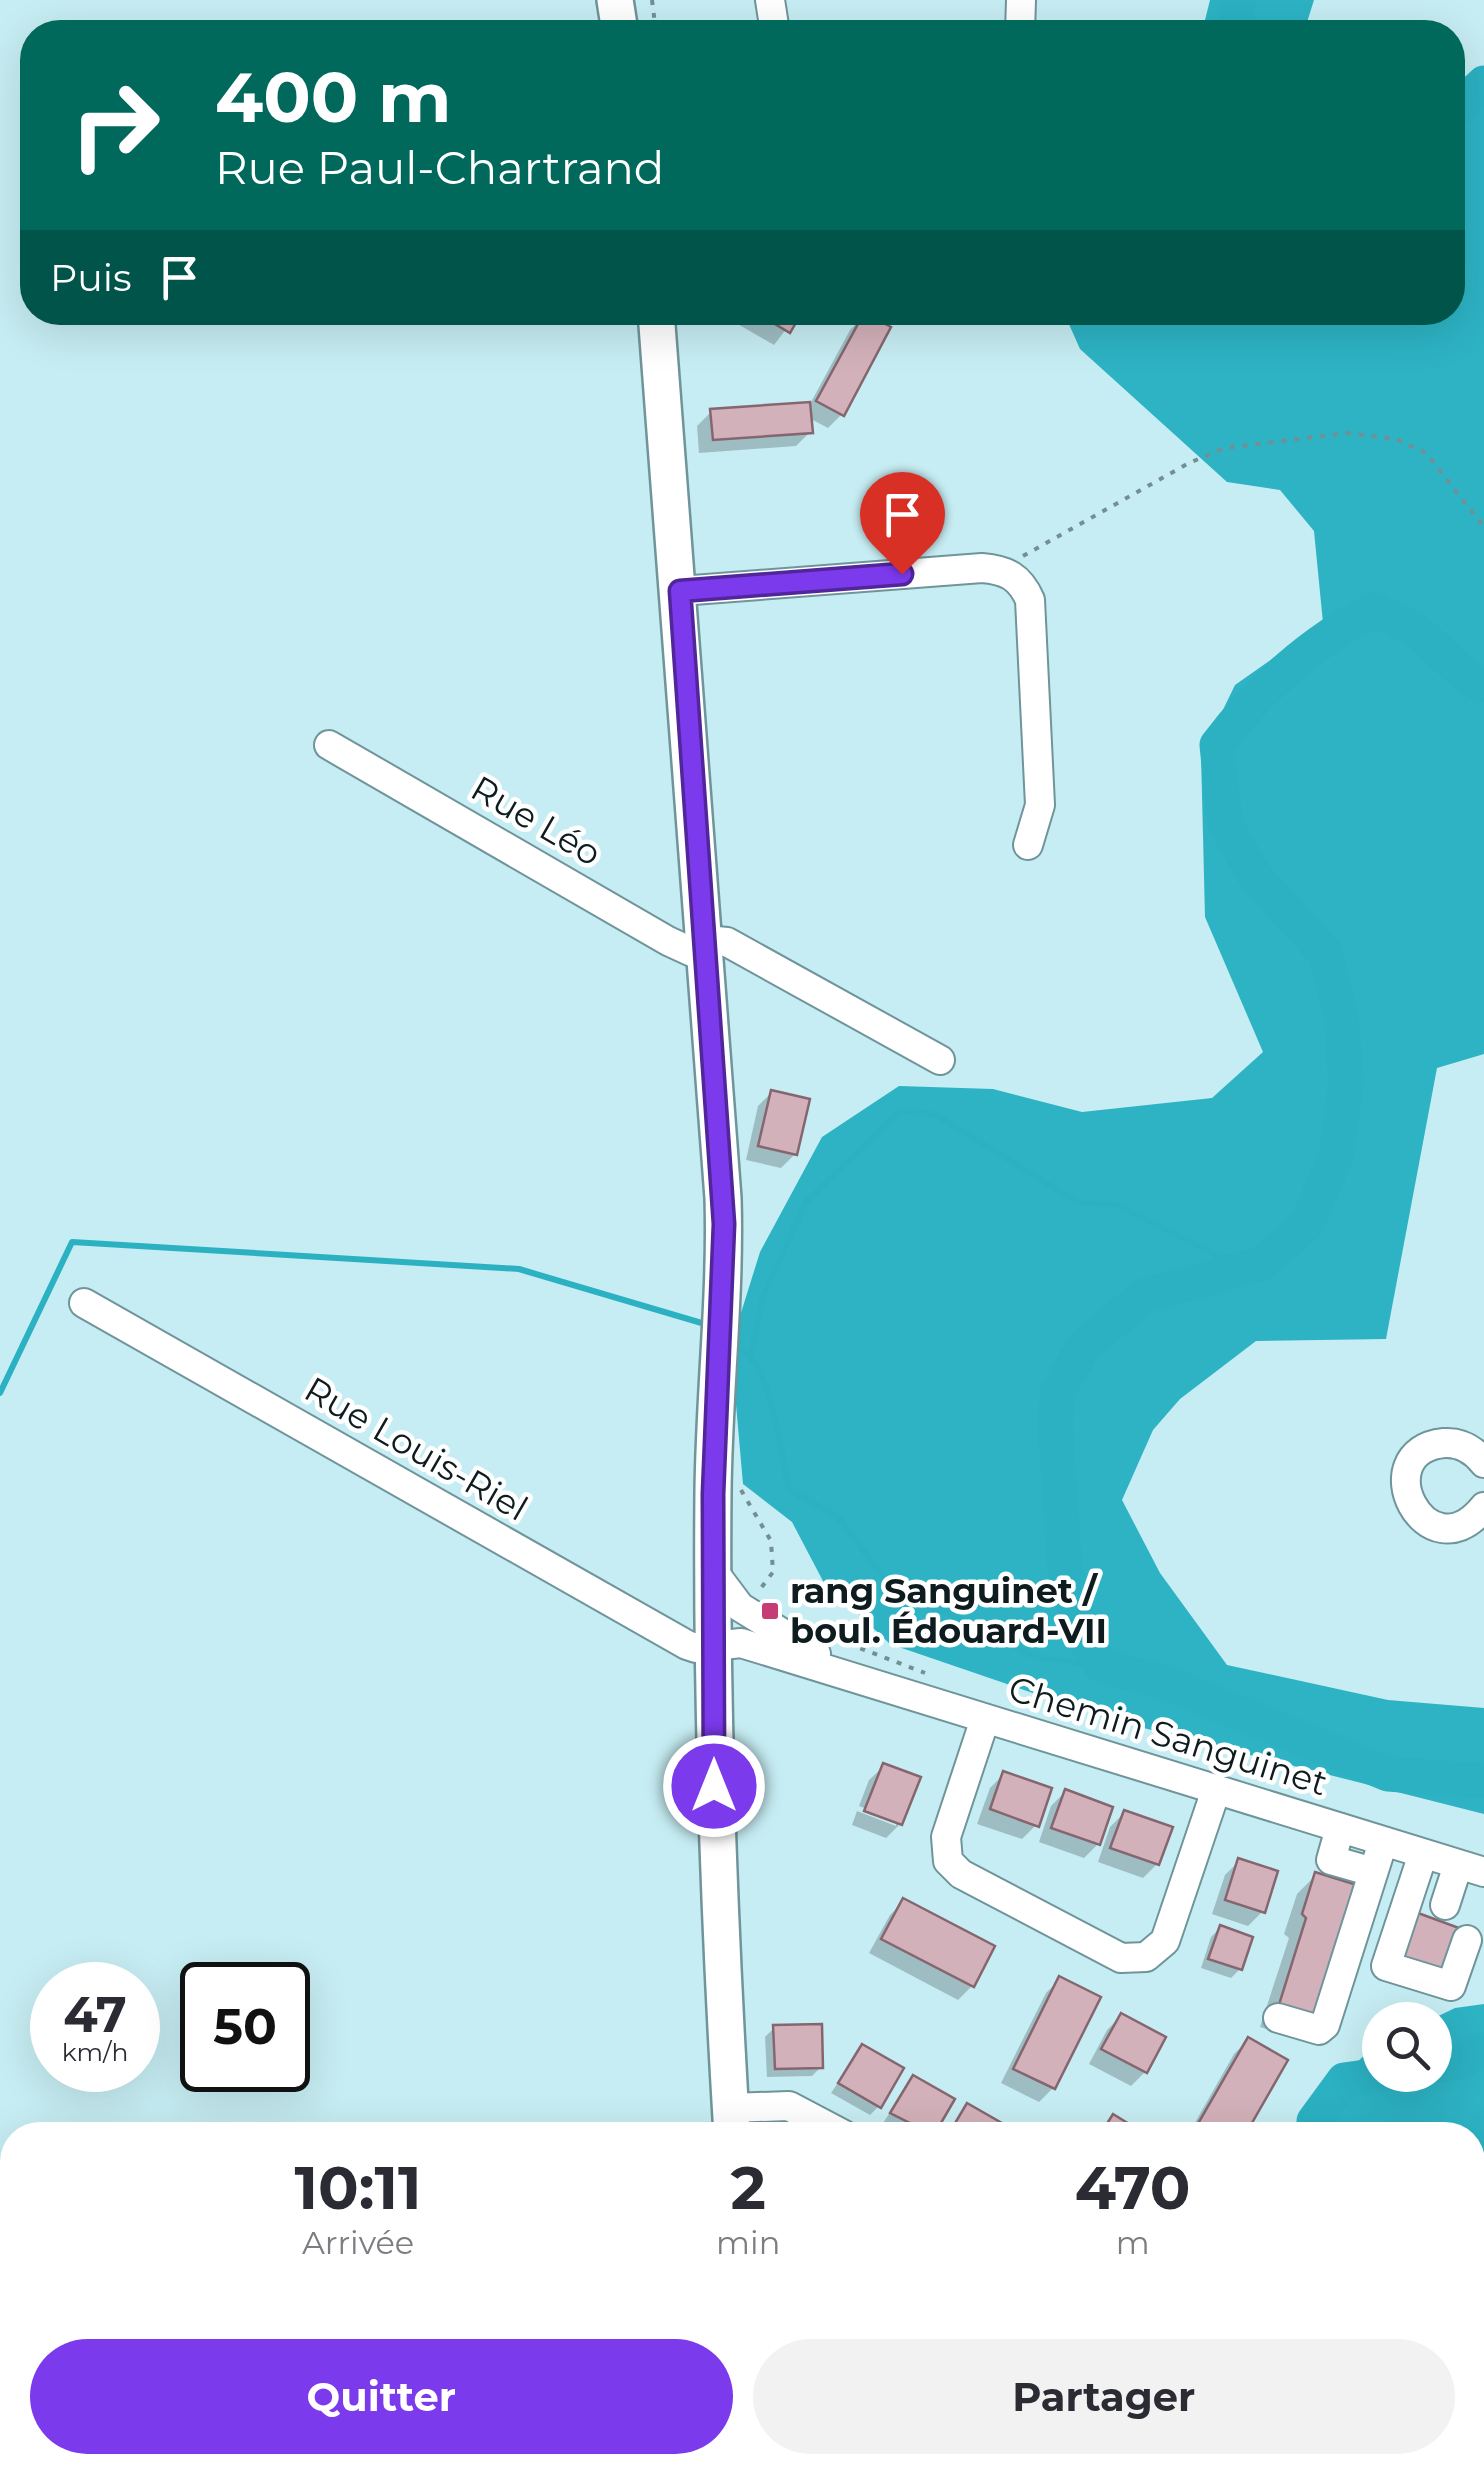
<!DOCTYPE html>
<html lang="fr">
<head>
<meta charset="utf-8">
<style>
	body { margin:0; font-family:Montserrat,sans-serif; background:#f2f2f3; color:#2b2b33; height:100vh; display:flex; flex-direction:column; font-size:38px; white-space:nowrap }
	* { box-sizing:border-box; margin:0 }
	p { font-size:32px; color:#7c7c81 }
	.icon { flex:none; width:55px; height:55px; fill:none; stroke:currentColor; stroke-width:2; stroke-linecap:round; stroke-linejoin:round }
	.map { position:relative; flex:1; overflow:hidden }
	.panel { position:absolute; left:0px; top:2122px; width:1485px; height:352px; display:flex; flex-direction:column; background:#fff; border-radius:40px 40px 0 0; box-shadow:0 10px 40px #0002 }
	.panel>* { flex:none }
	.guide { position:absolute; left:20px; top:20px; width:1445px; height:305px; border-radius:40px; box-shadow:0 10px 40px #0002; background:#00695c; color:#fff; overflow:hidden }
	.tools { position:absolute; left:1362px; top:2002px; display:grid; gap:20px }
	.tools a { display:grid; place-items:center; width:90px; height:90px; border-radius:50%; background:#fff; box-shadow:0 10px 40px #0002; font-size:50px }
	.speed { position:absolute; left:30px; top:1962px; display:flex; gap:20px; font-size:50px; font-weight:700; text-align:center }
	.speed>* { display:grid; place-content:center; width:130px; height:130px; border-radius:50%; background:#fff; box-shadow:0 10px 40px #0002; line-height:1 }
	.speed small { font-size:25px; font-weight:400 }
	.speed .limit { border:5px solid #111; border-radius:15px; background:#fff; color:#111 }
	.pin { position:absolute; display:grid; place-items:center; width:85px; height:85px; color:#fff; margin:-102px -42px; border-radius:50% 50% 50% 0; rotate:-45deg; box-shadow:0 0 10px #0007 }
	.pin .icon { rotate:45deg }
	.me { position:absolute; width:110px; margin:-55px; rotate:0deg; stroke-linejoin:round; filter:drop-shadow(0 0 8px #0008) }
	.turn { display:flex; align-items:center; gap:35px; height:210px; padding:0 30px; font-size:45px }
	.turn .icon { width:130px; height:130px; stroke-width:2.5 }
	.turn b { display:block; font-size:70px; line-height:85px }
	.then { display:flex; align-items:center; height:95px; padding:0 30px; background:#0003; gap:20px; font-size:38px }
	.eta { display:flex; justify-content:space-evenly; align-items:center; height:170px; text-align:center }
	.eta b { font-size:60px; font-weight:700; line-height:70px }
	.button { display:flex; gap:20px; margin-top:auto; padding:20px 30px }
	.button a { flex:1; height:115px; border-radius:60px; background:#7c3aed; color:#fff; font-size:40px; font-weight:700; line-height:115px; text-align:center }
	.button a+a { background:#f2f2f3; color:#2b2b33 }
	.map>svg:first-child { display:block }
</style>
</head>
<body>
<div class="map">
<svg width="1484" height="2474" viewBox="0 0 1484 2474">
	<rect width="100%" height="100%" fill="#c6edf3"/>
	<!-- forest -->
	<g fill="#2db3c4">
		<polygon points="1210,0 1314,0 1304,32 1202,32"/>
		<polygon points="1484,81 1484,1054 1437,1068 1386,1339 1256,1341 1180,1399 1153,1430 1122,1500 1160,1573 1227,1665 1388,1700 1484,1708 1484,1814 1112,1720 890,1644 823,1581 792,1522 743,1484 732,1359 740,1316 760,1252 822,1137 899,1086 993,1089 1082,1112 1212,1098 1263,1052 1205,917 1201,755 1235,685 1323,623 1314,531 1280,490 1227,482 1080,349 1064,313 1452,312 1453,97"/>
		<polygon points="1484,2004 1484,2397 1472,2390 1472,2135 1316,2135 1320,2101 1373,2046 1380,2043 1380,2075 1435,2075 1435,2020 1430,2020 1455,2008"/>
	</g>
	<!-- shadow -->
	<g fill="#0003">
		<polygon points="717,312 799,312 774,345"/>
		<polygon points="864,316 842,414 828,428 809,418 810,432 796,446 699,453 697,426 711,412 810,404 850,330"/>
		<polygon points="772,1092 795,1154 781,1168 746,1160 758,1106"/>
		<polygon points="884,1766 900,1824 886,1838 852,1825 857,1811 896,1826 896,1820 859,1806 869,1780"/>
		<polygon points="1004,1774 1036,1825 1022,1839 977,1824 990,1788"/>
		<polygon points="1065,1792 1098,1844 1084,1858 1039,1842 1051,1806"/>
		<polygon points="1124,1813 1157,1864 1143,1878 1098,1862 1110,1827"/>
		<polygon points="1239,1861 1262,1912 1248,1926 1212,1914 1225,1875"/>
		<polygon points="1316,1875 1297,2038 1260,2027 1289,1938 1284,1934 1297,1894"/>
		<polygon points="904,1901 972,1986 958,2000 869,1953 890,1915"/>
		<polygon points="1220,1928 1240,1969 1231,1978 1201,1968 1211,1937"/>
		<polygon points="1060,1979 1053,2088 1039,2102 1001,2083 1046,1993"/>
		<polygon points="1121,2016 1145,2072 1131,2086 1089,2064 1107,2030"/>
		<polygon points="774,2028 821,2067 812,2076 767,2077 765,2037"/>
		<polygon points="1248,2040 1242,2135 1188,2135 1234,2054"/>
		<polygon points="862,2047 879,2106 870,2115 831,2093"/>
		<polygon points="913,2078 952,2100 931,2135 904,2135 883,2123"/>
		<polygon points="1484,2428 1484,2474 1415,2474 1424,2462 1472,2462"/>
		<polygon points="808,2462 865,2462 865,2468 859,2474 809,2474"/>
	</g>
	<g fill="none" stroke-linecap="round" stroke-linejoin="round">
		<!-- stream -->
		<g stroke="#2bb1c2" stroke-width="6">
			<path d="M742,1350C771,1366 782,1457 789,1490L837,1516L888,1583L1035,1657L1101,1665"/>
			<polyline points="751,1355 763,1297 806,1202 901,1110 936,1115 1077,1202 1116,1205 1218,1256 1262,1263"/>
			<polyline points="0,1393 72,1242 519,1269 705,1324"/>
		</g>
		<!-- river -->
		<g stroke="#2bb1c2" stroke-width="35">
			<polyline points="1236,32 1238,0"/>
			<polyline points="1452,113 1484,83"/>
			<path d="M1484,685L1468,678L1414,628L1374,610C1312,641 1258,690 1217,745L1225,824L1255,876L1325,953L1341,1015L1346,1081L1337,1153L1307,1224L1262,1263L1144,1296L1084,1346L1058,1391L1055,1424L1065,1568L1080,1631L1101,1665L1171,1685L1388,1774L1484,1781"/>
			<polyline points="1435,2066 1460,2062 1484,2050"/>
			<polyline points="1315,2135 1314,2121 1344,2080 1380,2075"/>
			<polyline points="1472,2341 1484,2349"/>
		</g>
	</g>
	<!-- building -->
	<g fill="#d3b1ba" stroke="#85666f" stroke-width="2.5">
		<polygon points="755,312 802,312 790,333"/>
		<polygon points="864,313 891,327 844,416 816,401"/>
		<polygon points="810,402 813,433 713,440 710,409"/>
		<polygon points="771,1090 810,1099 797,1155 758,1146"/>
		<polygon points="883,1763 921,1777 902,1825 864,1811"/>
		<polygon points="1003,1771 1052,1788 1039,1827 990,1809"/>
		<polygon points="1065,1789 1113,1807 1100,1845 1051,1828"/>
		<polygon points="1124,1810 1173,1827 1159,1865 1110,1848"/>
		<polygon points="1238,1858 1278,1871 1265,1913 1225,1900"/>
		<polygon points="1315,1872 1360,1886 1318,2020 1278,2008 1306,1918 1302,1914"/>
		<polygon points="903,1898 995,1946 974,1987 881,1939"/>
		<polygon points="1418,1913 1459,1928 1443,1971 1403,1957"/>
		<polygon points="1220,1925 1253,1937 1242,1970 1208,1959"/>
		<polygon points="1059,1976 1101,1997 1055,2089 1013,2069"/>
		<polygon points="1121,2013 1166,2037 1147,2073 1101,2049"/>
		<polygon points="822,2024 823,2068 775,2069 773,2025"/>
		<polygon points="1248,2037 1288,2060 1245,2135 1209,2135 1196,2127"/>
		<polygon points="862,2044 904,2068 881,2108 838,2083"/>
		<polygon points="913,2075 955,2099 934,2135 890,2113"/>
		<polygon points="967,2103 1007,2126 1002,2135 948,2135"/>
		<polygon points="1113,2114 1147,2135 1100,2135"/>
		<polygon points="1472,2417 1484,2425 1484,2474 1432,2474 1422,2467 1426,2462 1472,2462"/>
		<polygon points="817,2462 867,2462 868,2469 817,2472"/>
	</g>
	<g fill="none" stroke-linecap="round" stroke-linejoin="round">
		<defs>
			<g id="minor">
				<polyline points="770,0 775,32"/>
				<polyline points="1020,32 1021,0"/>
				<path d="M680,591L982,568C1007,570 1020,577 1030,600L1040,805L1028,845"/>
				<polyline points="329,745 668,941 692,952 707,953"/>
				<polyline points="706,940 727,942 940,1060"/>
				<polyline points="84,1303 687,1645 696,1648 741,1643 1484,1872"/>
				<path d="M1484,1463C1474,1450 1461,1442 1444,1443C1364,1451 1426,1578 1484,1507"/>
				<polyline points="713,1571 740,1607 816,1654"/>
				<polyline points="985,1719 946,1837 948,1861 961,1874 1121,1958 1146,1957 1165,1941 1216,1790"/>
				<polyline points="1340,1828 1331,1860 1373,1872"/>
				<polyline points="1423,1854 1386,1966 1451,1986 1467,1940"/>
				<polyline points="1445,1905 1458,1865"/>
				<polyline points="1278,2018 1319,2030 1325,2025 1383,1842"/>
				<polyline points="730,2108 789,2106 844,2135"/>
			</g>
			<g id="major">
				<polyline points="615,0 620,32"/>
				<path d="M656,312L723,1198C726,1296 714,1394 713,1492C711,1707 719,1921 732,2135"/>
				<polyline points="747,2462 747,2474"/>
			</g>
		</defs>
		<!-- minor casing -->
		<use href="#minor" stroke="#6f949a" stroke-width="32"/>
		<!-- major casing -->
		<use href="#major" stroke="#6f949a" stroke-width="40"/>
		<!-- path -->
		<g stroke="#738f94" stroke-width="4" stroke-dasharray="5 8" stroke-linecap="butt">
			<polyline points="652,0 656,32"/>
			<polyline points="1023,556 1189,463 1225,448 1347,433 1396,439 1426,453 1484,527"/>
			<polyline points="741,1490 771,1541 773,1572 758,1592"/>
			<polyline points="836,1639 925,1673"/>
		</g>
		<!-- minor -->
		<use href="#minor" stroke="#fff" stroke-width="28"/>
		<!-- major -->
		<use href="#major" stroke="#fff" stroke-width="35"/>
	</g>
	<g fill="none" stroke-linecap="round" stroke-linejoin="round">
		<defs>
			<polyline id="route" points="714,1786 713,1494 724,1224 680,591 902,574"/>
		</defs>
		<!-- route casing -->
		<use href="#route" stroke="#51269a" stroke-width="25"/>
		<!-- route -->
		<use href="#route" stroke="#7c3aed" stroke-width="18"/>
	</g>
	<!-- markers -->
	<rect fill="#c63c74" stroke="#fff" stroke-width="4" x="760" y="1601" width="20" height="20" rx="5"/>
	<g text-anchor="middle" stroke-width="9" stroke-linejoin="round" paint-order="stroke">
		<!-- street labels -->
		<g font-size="35" fill="#0e1c1f" stroke="#fff">
			<text transform="translate(536 821) rotate(30)" y="12">Rue Léo</text>
			<text transform="translate(416 1449) rotate(30)" y="12">Rue Louis-Riel</text>
			<text transform="translate(1168 1736) rotate(17)" y="12">Chemin Sanguinet</text>
		</g>
		<!-- poi labels -->
		<g font-size="35" font-weight="bold" fill="#0e1c1f" stroke="#fff" text-anchor="start">
			<text x="790" y="1603">rang Sanguinet /<tspan x="790" dy="40">boul. Édouard-VII</tspan></text>
		</g>
	</g>
</svg>
<div class="tools">
<a><svg class="icon" aria-label="search" viewBox="0 0 24 24"><circle cx="10" cy="10" r="6"/><path d="M15 15l6 6"/></svg></a>
</div>
<div class="speed"><div>47<small>km/h</small></div><div class="limit">50</div></div>
<div class="pin" style="left:902px;top:574px;background:#d93025"><svg class="icon" aria-label="arrive" viewBox="0 0 24 24"><path d="M6 21V4h12l-3 4 3 4H6"/></svg></div>
<svg class="me" style="left:714px;top:1786px" viewBox="-20 -20 40 40"><circle r="17" fill="#7c3aed" stroke="#fff" stroke-width="3"/><path d="M0-11L8 9 0 5-8 9z" fill="#fff"/></svg>
<div class="guide">
<div class="turn"><svg class="icon" aria-label="right" viewBox="0 0 24 24"><path d="M7 20v-9h11M14 6l5 5-5 5"/></svg><div><b>400 m</b>Rue Paul-Chartrand</div></div>
<div class="then">Puis<svg class="icon" aria-label="arrive" viewBox="0 0 24 24"><path d="M6 21V4h12l-3 4 3 4H6"/></svg></div>
</div>
<section class="panel">
<div class="eta">
<div><b>10:11</b><p>Arrivée</p></div>
<div><b>2</b><p>min</p></div>
<div><b>470</b><p>m</p></div>
</div>
<div class="button"><a>Quitter</a><a>Partager</a></div>
</section>
</div>
</body>
</html>
